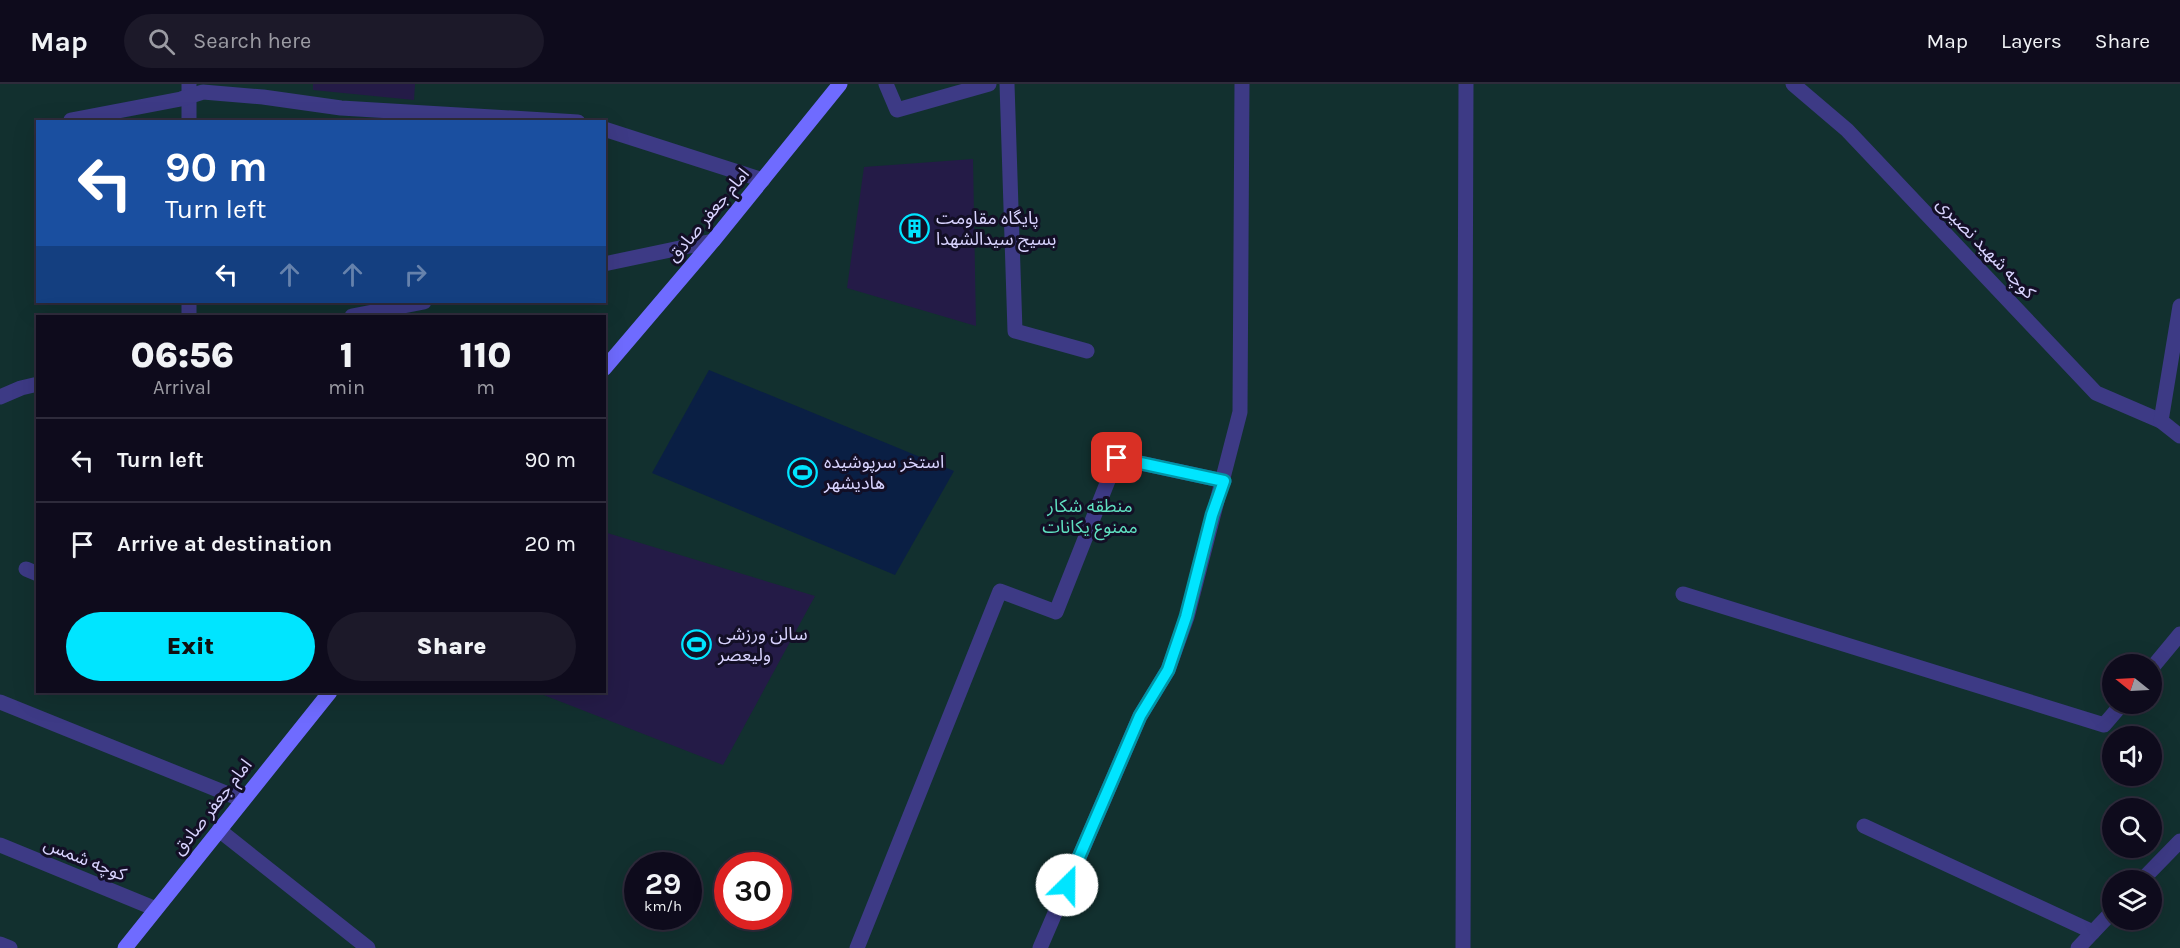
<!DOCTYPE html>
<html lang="en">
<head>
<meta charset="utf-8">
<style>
	body { margin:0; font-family:Karla,"Noto Sans Arabic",sans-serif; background:#1c1929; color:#f1f3f6; height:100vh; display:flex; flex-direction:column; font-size:22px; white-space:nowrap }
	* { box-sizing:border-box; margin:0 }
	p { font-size:20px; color:#9b9ba3 }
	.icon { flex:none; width:33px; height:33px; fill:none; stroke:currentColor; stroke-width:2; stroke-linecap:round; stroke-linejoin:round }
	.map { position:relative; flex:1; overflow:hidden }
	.panel { position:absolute; left:36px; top:231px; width:570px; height:378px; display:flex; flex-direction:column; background:#0e0b1c; border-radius:0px; box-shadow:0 6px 24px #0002,0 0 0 2px #2e2b3b }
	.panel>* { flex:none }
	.guide { position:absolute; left:36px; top:36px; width:570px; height:183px; border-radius:0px; box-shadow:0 6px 24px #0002,0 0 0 2px #2e2b3b; background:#1a4fa0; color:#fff; overflow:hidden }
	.needle { width:39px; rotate:288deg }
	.buttons { position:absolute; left:2102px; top:570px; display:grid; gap:12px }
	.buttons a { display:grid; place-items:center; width:60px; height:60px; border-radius:50%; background:#0e0b1c; box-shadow:0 6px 24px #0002,0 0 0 2px #2e2b3b; font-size:30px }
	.speed { position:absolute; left:624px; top:768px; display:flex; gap:12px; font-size:30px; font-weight:700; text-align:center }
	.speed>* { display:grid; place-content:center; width:78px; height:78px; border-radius:50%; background:#0e0b1c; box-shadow:0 6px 24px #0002,0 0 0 2px #2e2b3b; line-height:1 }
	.speed small { font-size:15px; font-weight:400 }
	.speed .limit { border:9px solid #d22; background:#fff; color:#111 }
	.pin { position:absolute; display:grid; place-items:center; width:51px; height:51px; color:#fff; margin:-26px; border-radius:12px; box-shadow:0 3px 9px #0006 }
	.me { position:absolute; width:66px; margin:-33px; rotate:23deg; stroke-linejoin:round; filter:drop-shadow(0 0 4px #0008) }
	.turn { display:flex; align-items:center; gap:21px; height:126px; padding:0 30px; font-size:27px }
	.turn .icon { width:78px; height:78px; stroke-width:2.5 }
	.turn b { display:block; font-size:42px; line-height:51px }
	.lanes { display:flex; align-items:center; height:57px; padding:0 30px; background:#0003; justify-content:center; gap:30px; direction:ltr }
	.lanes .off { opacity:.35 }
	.eta { display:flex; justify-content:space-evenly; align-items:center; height:102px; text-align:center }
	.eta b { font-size:36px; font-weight:800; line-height:42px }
	.cta { display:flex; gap:12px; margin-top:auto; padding:12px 30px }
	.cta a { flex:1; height:69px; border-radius:36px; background:#00e5ff; color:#111; font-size:24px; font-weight:800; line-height:69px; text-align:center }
	.cta a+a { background:#1c1929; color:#f1f3f6 }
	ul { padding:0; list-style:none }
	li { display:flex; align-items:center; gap:18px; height:84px; padding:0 30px; border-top:2px solid #2e2b3b }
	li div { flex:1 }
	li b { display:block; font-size:22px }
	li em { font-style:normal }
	header { display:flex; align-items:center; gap:36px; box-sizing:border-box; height:84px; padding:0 30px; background:#0e0b1c; border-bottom:2px solid #2e2b3b }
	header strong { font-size:28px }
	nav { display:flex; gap:33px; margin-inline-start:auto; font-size:21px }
	.search { width:420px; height:54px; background:#1c1929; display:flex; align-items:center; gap:15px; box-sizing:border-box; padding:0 21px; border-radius:33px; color:#9b9ba3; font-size:22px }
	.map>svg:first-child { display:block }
</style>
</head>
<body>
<header>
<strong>Map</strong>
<div class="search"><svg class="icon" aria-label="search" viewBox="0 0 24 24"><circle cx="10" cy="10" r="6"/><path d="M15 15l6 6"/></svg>Search here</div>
<nav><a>Map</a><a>Layers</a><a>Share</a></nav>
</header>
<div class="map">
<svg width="2180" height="864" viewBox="0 0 2180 864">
	<rect width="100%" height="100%" fill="#130f26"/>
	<!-- green -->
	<path fill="#12302f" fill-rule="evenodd" d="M0,0H2180V864H0ZM38,38H604V218H38ZM38,232H604V608H38ZM2112,580H2151V620H2112ZM2112,652H2151V692H2112ZM2112,724H2151V764H2112ZM638,782H688V832H638ZM728,782H778V832H728ZM2112,796H2151V836H2112Z"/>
	<!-- water -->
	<polygon fill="#0a1f44" points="709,286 954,387 895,491 652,389"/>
	<!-- building -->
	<g fill="#241b47">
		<polygon points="313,0 415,0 414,16 313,6"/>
		<polygon points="973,75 976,242 847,204 864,83"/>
		<polygon points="604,448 815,512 723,681 536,608 604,608"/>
	</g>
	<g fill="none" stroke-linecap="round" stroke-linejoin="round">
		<!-- street -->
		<g stroke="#3d3a85" stroke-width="15">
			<polyline points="189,0 189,38"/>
			<polyline points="886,0 897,26 989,0"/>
			<polyline points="1007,0 1015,247 1087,267"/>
			<polyline points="1793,0 1847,46 2096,309 2161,337"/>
			<polyline points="71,36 181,15 203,8 263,13 341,24 578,38"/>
			<polyline points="604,45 763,96"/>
			<polyline points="604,180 713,157"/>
			<polyline points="2180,222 2161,337 2180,352"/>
			<polyline points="189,232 189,218"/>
			<polyline points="352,232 424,218"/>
			<polyline points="0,313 21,304 38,300"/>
			<polyline points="26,485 38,490"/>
			<polyline points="1683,510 2104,641 2122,620"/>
			<polyline points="2151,585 2180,550"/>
			<polyline points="0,618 243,716"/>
			<polyline points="1864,742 2093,848"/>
			<polyline points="219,746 368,864"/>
			<polyline points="0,761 156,825"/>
			<polyline points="2142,796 2180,757"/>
			<polyline points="0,860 10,864"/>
			<polyline points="857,864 1000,507 1056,528 1117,374 1224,397"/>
			<polyline points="1040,864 1140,632 1168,586 1187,533 1240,328 1242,0"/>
			<polyline points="1463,864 1466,0"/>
			<polyline points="2078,864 2112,828"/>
		</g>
		<!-- secondary -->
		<g stroke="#6f6bff" stroke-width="15">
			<polyline points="604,285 713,157 840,0"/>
			<polyline points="125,864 330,608"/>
		</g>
	</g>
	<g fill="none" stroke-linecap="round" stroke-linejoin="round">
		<defs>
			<polyline id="route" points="1067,801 1140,632 1168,586 1186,533 1212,431 1224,397 1117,374"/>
		</defs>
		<!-- route casing -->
		<use href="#route" stroke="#0095a6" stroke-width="15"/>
		<!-- route -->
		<use href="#route" stroke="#00e5ff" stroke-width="10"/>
	</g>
	<!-- icons -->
	<defs>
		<symbol id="building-ring" viewBox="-11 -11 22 22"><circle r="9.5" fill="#130f26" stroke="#00e5ff" stroke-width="1.5"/><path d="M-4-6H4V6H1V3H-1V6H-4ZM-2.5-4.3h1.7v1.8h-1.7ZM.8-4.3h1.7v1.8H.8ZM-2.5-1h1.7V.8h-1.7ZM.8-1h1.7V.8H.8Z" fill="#00e5ff"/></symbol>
		<symbol id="stadium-ring" viewBox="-11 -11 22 22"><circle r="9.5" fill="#130f26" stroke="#00e5ff" stroke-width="1.5"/><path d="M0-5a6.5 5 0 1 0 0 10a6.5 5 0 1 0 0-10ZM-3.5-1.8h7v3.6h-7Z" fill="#00e5ff"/></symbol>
	</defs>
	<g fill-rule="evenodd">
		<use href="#building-ring" x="898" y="128" width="33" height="33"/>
		<use href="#stadium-ring" x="786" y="372" width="33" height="33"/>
		<use href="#stadium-ring" x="680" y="544" width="33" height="33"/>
	</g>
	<g text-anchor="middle" stroke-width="6" stroke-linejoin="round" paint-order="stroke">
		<!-- street labels -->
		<g font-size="18" fill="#d9d4ff" stroke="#130f26">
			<text transform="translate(708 131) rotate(-50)" y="6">امام جعفر صادق</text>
			<text transform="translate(1986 164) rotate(46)" y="6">کوچه شهید نصیری</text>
			<text transform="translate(212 723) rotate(-52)" y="6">امام جعفر صادق</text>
			<text transform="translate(85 775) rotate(22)" y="6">کوچه شمس</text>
		</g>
		<!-- poi labels -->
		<g font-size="18" fill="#d9d4ff" stroke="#130f26" text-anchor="start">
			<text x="936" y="140">پایگاه مقاومت<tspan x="936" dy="21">بسیج سیدالشهدا</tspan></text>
			<text x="824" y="384">استخر سرپوشیده<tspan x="824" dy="21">هادیشهر</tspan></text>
			<text x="718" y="556">سالن ورزشی<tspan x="718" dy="21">ولیعصر</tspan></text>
		</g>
		<!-- park labels -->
		<g font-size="18" fill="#5fe0c0" stroke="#130f26">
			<text x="1090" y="428">منطقه شکار<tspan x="1090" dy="21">ممنوع یکانات</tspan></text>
		</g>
	</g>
</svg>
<div class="buttons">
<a><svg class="needle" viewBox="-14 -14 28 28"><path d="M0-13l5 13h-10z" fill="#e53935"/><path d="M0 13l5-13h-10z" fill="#9b9ba3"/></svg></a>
<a><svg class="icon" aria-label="sound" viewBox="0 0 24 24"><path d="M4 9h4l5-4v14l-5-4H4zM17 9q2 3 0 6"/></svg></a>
<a><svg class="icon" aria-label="search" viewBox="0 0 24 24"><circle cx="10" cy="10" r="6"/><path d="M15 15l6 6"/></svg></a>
<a><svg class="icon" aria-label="layers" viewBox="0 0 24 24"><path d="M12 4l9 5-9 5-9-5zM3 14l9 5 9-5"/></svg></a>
</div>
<div class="speed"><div>29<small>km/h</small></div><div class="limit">30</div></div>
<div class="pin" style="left:1117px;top:374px;background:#d93025"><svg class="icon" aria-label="arrive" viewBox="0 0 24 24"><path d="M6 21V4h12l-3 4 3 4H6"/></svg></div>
<svg class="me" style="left:1067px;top:801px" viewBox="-20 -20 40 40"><circle r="19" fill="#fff"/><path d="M0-13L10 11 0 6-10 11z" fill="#00e5ff"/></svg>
<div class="guide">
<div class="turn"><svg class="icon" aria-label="left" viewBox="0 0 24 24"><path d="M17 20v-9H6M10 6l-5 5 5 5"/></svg><div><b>90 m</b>Turn left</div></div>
<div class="lanes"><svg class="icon" aria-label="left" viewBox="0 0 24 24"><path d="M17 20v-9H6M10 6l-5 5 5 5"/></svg><svg class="icon off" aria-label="ahead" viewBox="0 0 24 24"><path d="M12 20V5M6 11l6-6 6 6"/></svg><svg class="icon off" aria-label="ahead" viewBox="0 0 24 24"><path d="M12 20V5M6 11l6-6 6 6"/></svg><svg class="icon off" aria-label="right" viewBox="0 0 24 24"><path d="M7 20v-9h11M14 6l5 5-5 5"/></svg></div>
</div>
<section class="panel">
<div class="eta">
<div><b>06:56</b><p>Arrival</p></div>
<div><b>1</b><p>min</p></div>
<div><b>110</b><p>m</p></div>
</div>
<ul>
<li><svg class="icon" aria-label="left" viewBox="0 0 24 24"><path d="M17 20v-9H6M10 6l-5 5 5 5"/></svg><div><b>Turn left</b></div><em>90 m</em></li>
<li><svg class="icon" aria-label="arrive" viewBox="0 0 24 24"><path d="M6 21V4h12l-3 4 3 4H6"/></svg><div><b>Arrive at destination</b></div><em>20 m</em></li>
</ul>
<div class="cta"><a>Exit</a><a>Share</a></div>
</section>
</div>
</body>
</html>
